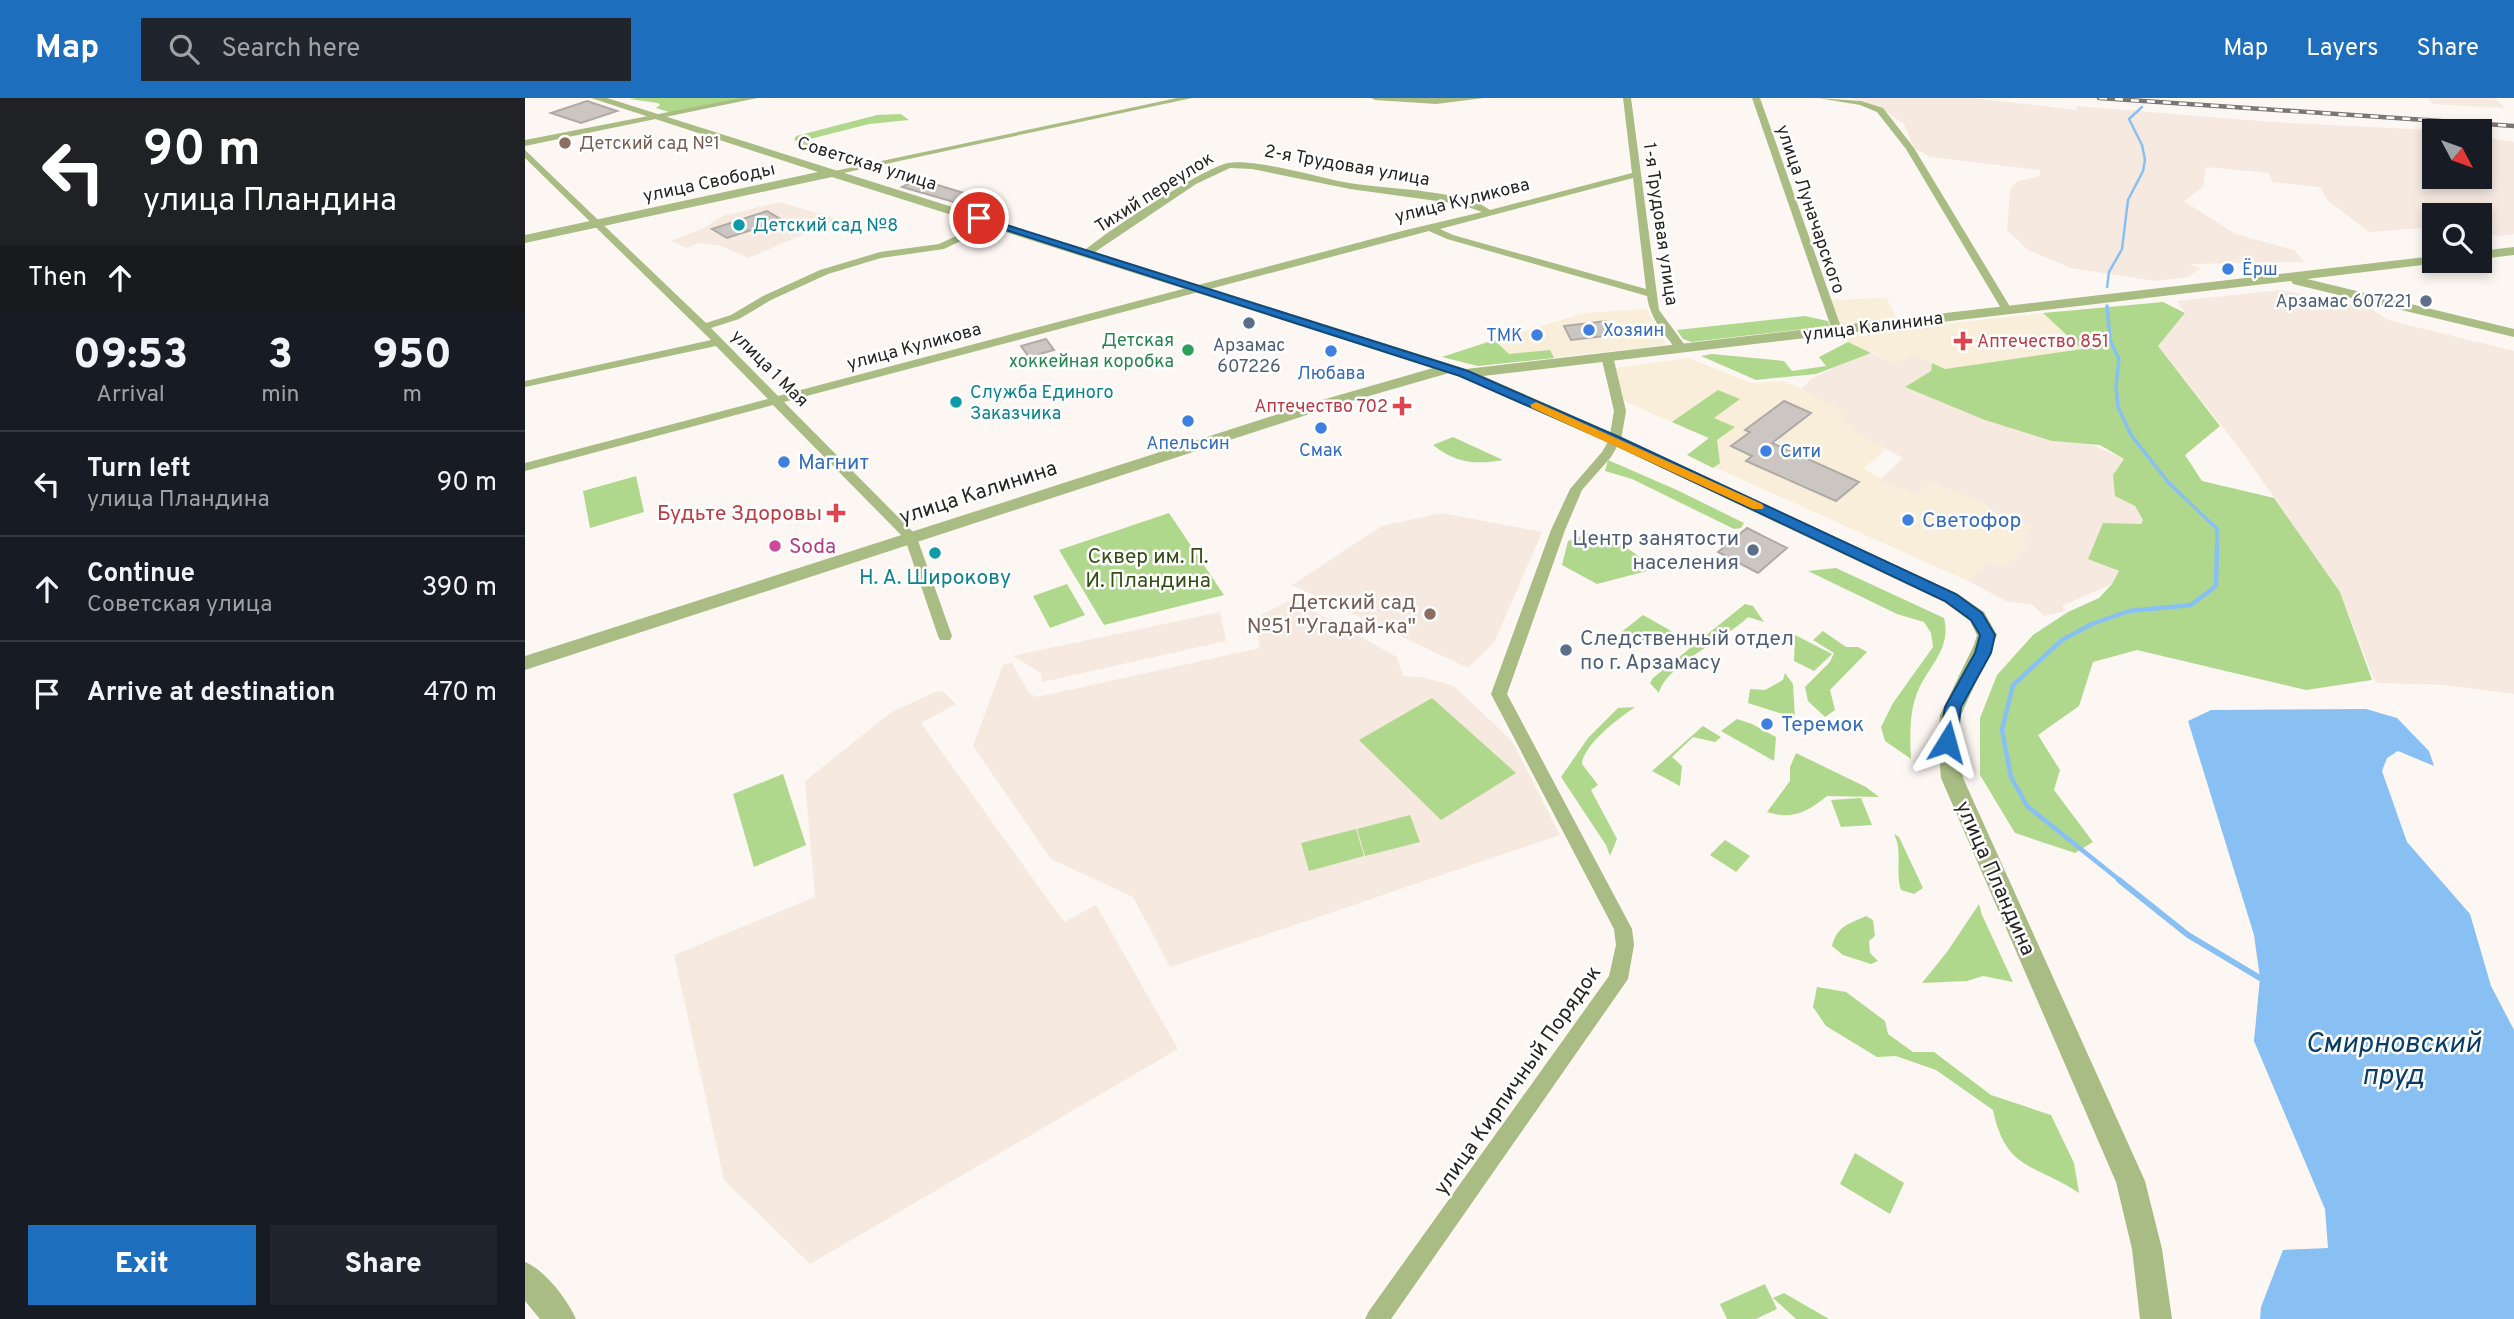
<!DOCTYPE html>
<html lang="en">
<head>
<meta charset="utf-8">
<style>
	body { margin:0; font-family:Overpass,sans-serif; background:#20242c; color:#f1f3f6; height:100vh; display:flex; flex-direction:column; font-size:26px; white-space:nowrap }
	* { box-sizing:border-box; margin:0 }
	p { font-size:23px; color:#9ea1a6 }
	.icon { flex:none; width:38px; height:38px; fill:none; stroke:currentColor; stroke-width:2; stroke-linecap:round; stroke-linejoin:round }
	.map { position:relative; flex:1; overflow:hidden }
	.side { display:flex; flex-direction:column; background:#171b24; width:525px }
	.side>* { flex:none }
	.guide { background:#202124; color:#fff; overflow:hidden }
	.needle { width:46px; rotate:131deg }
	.fabs { position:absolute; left:1897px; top:21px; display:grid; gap:14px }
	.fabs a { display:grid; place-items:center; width:70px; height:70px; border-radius:0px; background:#171b24; box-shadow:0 4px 10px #0003; font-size:35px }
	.pin { position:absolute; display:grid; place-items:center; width:60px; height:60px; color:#fff; margin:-30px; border:4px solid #fff; border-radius:50%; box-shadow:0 2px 7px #0007 }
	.me { position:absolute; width:77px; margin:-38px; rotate:8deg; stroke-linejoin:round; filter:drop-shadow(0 0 5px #0008) }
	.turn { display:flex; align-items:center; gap:24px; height:147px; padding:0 28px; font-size:32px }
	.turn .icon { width:91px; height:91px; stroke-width:2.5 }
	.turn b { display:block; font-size:49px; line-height:60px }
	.then { display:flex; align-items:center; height:66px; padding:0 28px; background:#0003; gap:14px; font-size:26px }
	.eta { display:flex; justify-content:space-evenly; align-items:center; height:119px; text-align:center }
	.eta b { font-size:42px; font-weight:800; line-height:49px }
	.button { display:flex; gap:14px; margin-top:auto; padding:14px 28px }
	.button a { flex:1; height:80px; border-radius:0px; background:#1d6ebc; color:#fff; font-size:28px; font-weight:800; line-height:80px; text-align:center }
	.button a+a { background:#20242c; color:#f1f3f6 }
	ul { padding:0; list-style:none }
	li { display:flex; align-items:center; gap:21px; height:105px; padding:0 28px; border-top:2px solid #363941 }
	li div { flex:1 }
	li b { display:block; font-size:26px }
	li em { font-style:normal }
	header { display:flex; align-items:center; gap:42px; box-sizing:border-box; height:98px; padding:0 35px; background:#1d6ebc; color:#fff }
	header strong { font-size:33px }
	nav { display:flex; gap:38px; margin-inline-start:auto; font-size:24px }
	.search { width:490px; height:63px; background:#20242c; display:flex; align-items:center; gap:18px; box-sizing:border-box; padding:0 24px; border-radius:0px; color:#9ea1a6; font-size:26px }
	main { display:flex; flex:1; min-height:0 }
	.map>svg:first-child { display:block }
</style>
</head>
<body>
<header>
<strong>Map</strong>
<div class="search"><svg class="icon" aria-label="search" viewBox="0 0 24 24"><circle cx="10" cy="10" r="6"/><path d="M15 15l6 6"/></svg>Search here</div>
<nav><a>Map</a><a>Layers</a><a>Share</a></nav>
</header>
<main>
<section class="side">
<div class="guide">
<div class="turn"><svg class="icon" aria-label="left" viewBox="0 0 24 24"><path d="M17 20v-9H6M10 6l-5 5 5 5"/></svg><div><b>90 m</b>улица Пландина</div></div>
<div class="then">Then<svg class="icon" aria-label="ahead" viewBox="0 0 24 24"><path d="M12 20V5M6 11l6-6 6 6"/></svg></div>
</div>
<div class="eta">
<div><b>09:53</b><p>Arrival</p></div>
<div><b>3</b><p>min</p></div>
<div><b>950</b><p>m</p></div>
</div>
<ul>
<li><svg class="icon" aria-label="left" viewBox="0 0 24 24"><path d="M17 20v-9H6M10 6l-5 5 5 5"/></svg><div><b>Turn left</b><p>улица Пландина</p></div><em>90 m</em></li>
<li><svg class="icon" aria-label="ahead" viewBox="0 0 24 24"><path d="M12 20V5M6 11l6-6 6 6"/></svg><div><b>Continue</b><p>Советская улица</p></div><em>390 m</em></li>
<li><svg class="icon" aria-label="arrive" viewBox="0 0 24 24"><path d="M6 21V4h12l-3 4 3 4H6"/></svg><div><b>Arrive at destination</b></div><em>470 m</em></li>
</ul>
<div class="button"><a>Exit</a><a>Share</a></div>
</section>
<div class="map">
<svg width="1989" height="1221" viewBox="0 0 1989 1221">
	<rect width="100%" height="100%" fill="#fdf7f3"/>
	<!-- commercial -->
	<g fill="#f8eed9">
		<polygon points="1362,200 1371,220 1313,227 1306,202"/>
		<polygon points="1122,211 1141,247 953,268 917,259 1059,215"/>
		<polygon points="1518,215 1558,251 1420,271 1389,256 1371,265 1323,244 1318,237"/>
		<polygon points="1163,260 1226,285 1258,283 1287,294 1320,314 1332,330 1328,334 1357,347 1360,352 1338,371 1391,397 1406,384 1463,408 1461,411 1507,428 1493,441 1503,446 1480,470 1464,464 1443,483 1162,357 1184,341 1099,303 1091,272 1091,270"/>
	</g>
	<!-- built -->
	<g fill="#f5e9e0">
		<polygon points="1325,0 1449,0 1551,12 1552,8 1747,24 1926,33 1909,33 1909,79 1955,79 1955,39 1989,44 1989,136 1974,138 1955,135 1955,117 1909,117 1909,129 1845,134 1803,103 1795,89 1747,84 1744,75 1681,69 1678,89 1659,103 1710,136 1769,152 1780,164 1663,166 1676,170 1663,179 1629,183 1546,170 1503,152 1482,132 1485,91 1493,83 1515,78 1515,72 1405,59 1389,50 1379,26 1356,10"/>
		<polygon points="1903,0 1970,0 1980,10 1908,6"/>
		<polygon points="254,104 313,121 224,160 196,148 173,145 162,150 146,143 179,130 198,118"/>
		<polygon points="1756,192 1846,211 1863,222 1989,253 1989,596 1920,587 1854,585 1849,582 1815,494 1718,355 1633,248 1660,215 1652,203"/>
		<polygon points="1346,255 1371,265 1389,256 1407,265 1406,273 1381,289 1527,343 1568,347 1599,361 1610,408 1618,421 1617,426 1564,461 1594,474 1587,486 1537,508 1541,513 1519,518 1507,506 1483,504 1443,483 1464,464 1480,470 1503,446 1493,441 1506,428 1461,411 1463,408 1406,384 1392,397 1355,382 1378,360 1327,333 1332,330 1319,324 1319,314 1276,291 1286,281 1330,259"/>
		<polygon points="917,415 1017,434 969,545 943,570 767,487 857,428"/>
		<polygon points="767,501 872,559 878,578 897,579 929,588 987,643 1035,737 645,869 608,799 526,761 448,648 478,567 487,565 504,595 512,599 735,550 729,521"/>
		<polygon points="695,514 701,543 517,584 516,575 488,558"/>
		<polygon points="412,593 419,594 431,606 396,625 539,824 571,807 653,951 285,1166 199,1082 149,857 290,799 280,683 365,615"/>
	</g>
	<!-- green -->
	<g fill="#b0d88c">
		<polygon points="111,0 232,0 150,16 131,10 135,7 133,5 104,1"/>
		<polygon points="376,16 384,22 344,26 285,41 290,47 282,48 269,42 271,38 352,17"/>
		<polygon points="1638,204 1660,215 1633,248 1695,328 1660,357 1677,383 1749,400 1815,494 1847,582 1781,592 1612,552 1568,564 1554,608 1513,637 1535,672 1529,692 1568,744 1550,755 1490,735 1455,677 1455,620 1472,577 1508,537 1543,514 1574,500 1587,486 1594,473 1563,461 1578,425 1616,426 1618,422 1610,408 1590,398 1588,377 1599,361 1575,347 1527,343 1460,322 1380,289 1406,273 1407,265 1420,271 1557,251 1518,215"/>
		<polygon points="1280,218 1303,223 1305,228 1166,244 1158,241 1152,232"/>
		<polygon points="969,242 984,256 1025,252 1029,260 953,268 917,259"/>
		<polygon points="1323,244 1346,255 1291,276 1231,282 1176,258 1187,256 1259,263 1267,273 1301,268 1294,259"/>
		<polygon points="1193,292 1215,301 1189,320 1210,329 1192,342 1195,365 1188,370 1162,357 1184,340 1147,324"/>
		<path d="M928,339L978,362C951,367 930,365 908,347Z"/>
		<polygon points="1083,362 1152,392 1219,425 1216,430 1209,431 1107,381 1080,373"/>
		<polygon points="111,378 119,414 65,430 58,393"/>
		<polygon points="644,415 699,497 579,527 534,452"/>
		<path d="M1064,435C1079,437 1121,457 1126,472L1072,486L1037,467L1043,443Z"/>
		<path d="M1311,470L1419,520C1427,551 1403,568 1392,595C1384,616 1385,639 1386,661L1360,643L1356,629L1368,605L1408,549L1406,535L1399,524L1372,516L1283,473Z"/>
		<polygon points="542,486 560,517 525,530 508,498"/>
		<path d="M1220,506L1228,508L1239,524L1223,519C1202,540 1140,568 1134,595L1125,585L1128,580Z"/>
		<polygon points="1118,517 1155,538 1080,547"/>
		<polygon points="1298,533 1321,549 1333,549 1342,554 1305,592 1310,612 1300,619 1283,603 1280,589 1305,564 1309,555 1288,542"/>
		<polygon points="1270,537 1307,556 1289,573 1269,563"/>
		<polygon points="1260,575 1268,586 1270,620 1223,605 1225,591 1240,592 1258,582"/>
		<polygon points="907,600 991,675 916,722 834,642"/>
		<path d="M1110,609C1094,620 1058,647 1057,666L1073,687L1066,692L1092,741L1085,758L1081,747L1036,679L1063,640L1093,610Z"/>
		<polygon points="1212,621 1227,626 1251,639 1249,663 1196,633"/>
		<polygon points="1178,628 1196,639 1190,644 1168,639 1147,659 1157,668 1155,688 1127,673"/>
		<path d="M1271,655L1341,689L1354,699L1302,698C1282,714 1268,722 1242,714L1265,683V669Z"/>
		<polygon points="258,676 281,747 229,769 208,696"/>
		<polygon points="1336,700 1347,727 1316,729 1306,702"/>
		<polygon points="885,717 895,744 840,758 832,731"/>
		<polygon points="831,731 839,758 784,773 776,745"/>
		<path d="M1369,736L1374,739L1398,790L1389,796L1376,792C1370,773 1378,753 1369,736Z"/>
		<polygon points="1200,742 1225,758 1211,774 1185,757"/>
		<polygon points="1454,806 1457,817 1488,884 1458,878 1442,883 1397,885 1422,854"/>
		<path d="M1341,818L1348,822L1350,838L1344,843L1345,855L1353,863L1346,866L1318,857L1307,848C1312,828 1324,826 1341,818Z"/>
		<path d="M1292,889L1321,894L1360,923L1363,936L1388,954H1409L1466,997L1526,1017L1549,1065L1554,1095C1510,1065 1481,1074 1468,1012L1411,972L1371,958L1352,959L1301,928L1288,909Z"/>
		<polygon points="1330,1055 1379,1085 1365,1116 1315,1086"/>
		<polygon points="1240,1186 1252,1211 1231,1221 1202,1221 1195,1206"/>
		<polygon points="1259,1195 1304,1221 1271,1221 1248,1200"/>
	</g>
	<!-- water -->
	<polygon fill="#89c0f4" points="1841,611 1872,620 1904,653 1909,668 1873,653 1862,660 1857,673 1882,744 1945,816 1966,888 1989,932 1989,1221 1735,1221 1736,1209 1758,1152 1803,1150 1800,1111 1729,943 1735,880 1729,837 1663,623 1686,612"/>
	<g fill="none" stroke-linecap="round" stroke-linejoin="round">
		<!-- stream-far3 -->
		<polyline stroke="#89c0f4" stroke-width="2.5" points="1582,189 1584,174 1597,151 1603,102 1618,73 1620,62 1617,47 1604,21 1617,9"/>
		<!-- stream-far2 -->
		<polyline stroke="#89c0f4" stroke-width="3.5" points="1582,208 1585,242 1594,261 1591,288 1593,309 1606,337 1643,384 1692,431 1692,450"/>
		<!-- stream-far1 -->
		<polyline stroke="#89c0f4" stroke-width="4.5" points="1597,784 1502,708 1486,679 1477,632 1488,587 1537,542 1567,526 1604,513 1666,507 1691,488 1692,448"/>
		<!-- stream -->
		<polyline stroke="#89c0f4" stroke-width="6" points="1594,782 1663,837 1735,880"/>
	</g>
	<!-- building -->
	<g fill="#cbc6c2" stroke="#afaaa6" stroke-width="2">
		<polygon points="62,3 92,13 56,25 26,15"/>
		<polygon points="393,81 455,100 439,107 377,89"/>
		<polygon points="242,113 257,122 202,140 187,131"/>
		<polygon points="1081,223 1089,237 1046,242 1039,228"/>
		<polygon points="521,241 529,252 504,259 496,248"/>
		<polygon points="1259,303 1286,315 1247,345 1334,384 1311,403 1221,363 1227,358 1206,348 1225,334 1220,332"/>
		<polygon points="1222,430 1262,450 1233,475 1193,454"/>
	</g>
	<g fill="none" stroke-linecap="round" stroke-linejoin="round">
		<!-- minor -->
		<g fill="#a9bc83" fill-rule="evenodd">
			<polygon points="216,0 232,0 0,48 0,42"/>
			<polygon points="652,0 667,0 309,77 305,74"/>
			<polygon points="846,0 959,0 911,6 850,2"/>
			<path d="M1098,0H1106L1134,212L1162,250L1160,252H1152C1138,235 1125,220 1122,198L922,141L904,133L259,304L391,437L427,538L425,542H415L413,538L380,441L248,307L0,373V365L243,301L191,248L0,289V283L186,242L0,60V52L181,225L206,217L238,198L295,172L355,154L414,146L465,122H471V126L419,151L356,160L303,176L246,202L214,221L186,230L253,298L881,132L957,114L934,106L825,91L727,71L705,70L671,86L567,156L558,154C577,136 680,69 703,65C730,60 794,80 824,85C859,91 940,92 965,112L1107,75ZM1108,80L1121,191L928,137L915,131Z"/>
			<polygon points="1227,0 1235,0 1317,232 1316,234 1307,232"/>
			<polygon points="1293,0 1336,3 1358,10 1389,50 1487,212 1486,214 1477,212 1381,51 1352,14 1335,7"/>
			<polygon points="1082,255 1088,258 1101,313 1096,342 1086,359 1057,392 1040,432 982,596 1107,831 1109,847 1103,881 866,1221 840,1221 844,1213 1084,878 1091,847 1089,831 966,596 1026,432 1045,391 1077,354 1084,342 1089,313 1076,258"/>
		</g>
		<!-- tertiary -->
		<g fill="#a9bc83" fill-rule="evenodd">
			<polygon points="66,0 82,0 941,271 1909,158 1909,163 1915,163 1914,165 1782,181 1989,231 1989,239 1768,186 1766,183 958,278 1096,339 1433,496 1459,514 1472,537 1436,617 1434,644 1438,680 1620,1083 1637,1151 1647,1221 1615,1221 1607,1151 1591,1084 1416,680 1413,644 1415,617 1449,547 1452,537 1445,523 1419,504 1084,345 934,278 924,275 809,308 0,572 0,558 797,302 908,270 307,79 0,145 0,137 293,74"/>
			<polygon points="1989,149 1989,157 1955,161 1955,153"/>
			<path d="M0,1164C20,1172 42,1201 51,1221H15L0,1203Z"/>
		</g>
		<defs>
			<polyline id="rail" points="1574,0 1989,28"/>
		</defs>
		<!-- rail casing -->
		<use href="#rail" stroke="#797674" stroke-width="4.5"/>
		<!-- rail -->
		<use href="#rail" stroke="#fff" stroke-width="2.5" stroke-dasharray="8" stroke-linecap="butt"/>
	</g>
	<!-- route -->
	<polygon fill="#1d6ebc" stroke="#13487a" stroke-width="2" points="450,117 943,273 1094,339 1431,496 1457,515 1470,537 1466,555 1436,609 1431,644 1422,650 1414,644 1420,609 1450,555 1455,537 1446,522 1420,503 1085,344 935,278 450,122"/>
	<!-- slow -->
	<polygon fill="#f59e0b" points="1011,304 1237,406 1239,409 1237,411 1228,411 1007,310 1005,307"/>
	<!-- markers -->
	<g fill="#8d6e63" stroke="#fff" stroke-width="2.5">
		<circle cx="40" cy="45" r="7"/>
		<circle cx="905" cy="516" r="7"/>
	</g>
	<g fill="#0f9aa8" stroke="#fff" stroke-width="2.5">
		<circle cx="214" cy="127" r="7"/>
		<circle cx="431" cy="304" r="7"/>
		<circle cx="410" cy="455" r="7"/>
	</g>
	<g fill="#3f7fe0" stroke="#fff" stroke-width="2.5">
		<circle cx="1703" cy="171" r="7"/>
		<circle cx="1064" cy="232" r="7"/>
		<circle cx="1012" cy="237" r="7"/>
		<circle cx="806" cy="253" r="7"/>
		<circle cx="663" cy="323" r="7"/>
		<circle cx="796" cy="330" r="7"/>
		<circle cx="1241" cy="353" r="7"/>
		<circle cx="259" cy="364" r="7"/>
		<circle cx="1383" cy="422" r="7"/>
		<circle cx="1242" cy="626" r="7"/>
	</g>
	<g fill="#5c6f8a" stroke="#fff" stroke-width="2.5">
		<circle cx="1901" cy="203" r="7"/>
		<circle cx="724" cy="225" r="7"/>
		<circle cx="1228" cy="452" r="7"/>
		<circle cx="1041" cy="552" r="7"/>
	</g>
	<g fill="#e0444e" stroke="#fff" stroke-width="2.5">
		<path d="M1434.5 232.5h7v7h7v7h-7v7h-7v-7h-7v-7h7z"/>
		<path d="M873.5 297.5h7v7h7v7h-7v7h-7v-7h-7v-7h7z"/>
		<path d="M307.5 404.5h7v7h7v7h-7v7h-7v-7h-7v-7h7z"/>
	</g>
	<circle fill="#2e9e5b" stroke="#fff" stroke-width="2.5" cx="663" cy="252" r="7"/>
	<circle fill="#d1479c" stroke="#fff" stroke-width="2.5" cx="250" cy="448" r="7"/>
	<g text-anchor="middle" stroke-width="5" stroke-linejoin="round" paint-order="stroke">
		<!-- far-education labels -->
		<g font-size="18" fill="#785e54" stroke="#fff" text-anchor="start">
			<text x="54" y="51">Детский сад №1</text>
		</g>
		<!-- far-street labels -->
		<g font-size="18" fill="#282625" stroke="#fff">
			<text transform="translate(342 65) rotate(17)" y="6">Советская улица</text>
			<text transform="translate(822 67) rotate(10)" y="6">2-я Трудовая улица</text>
			<text transform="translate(184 84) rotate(-12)" y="6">улица Свободы</text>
			<text transform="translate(629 94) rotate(-32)" y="6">Тихий переулок</text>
			<text transform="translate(937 102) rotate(-14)" y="6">улица Куликова</text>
			<text transform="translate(1286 111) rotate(71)" y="6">улица Луначарского</text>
			<text transform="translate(1136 126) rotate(82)" y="6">1-я Трудовая улица</text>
			<text transform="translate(1348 228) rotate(-7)" y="6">улица Калинина</text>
			<text transform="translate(389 248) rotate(-15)" y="6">улица Куликова</text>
			<text transform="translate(245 270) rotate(45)" y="6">улица 1 Мая</text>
		</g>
		<!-- far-culture labels -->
		<g font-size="18" fill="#0d838f" stroke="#fff" text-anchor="start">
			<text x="228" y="133">Детский сад №8</text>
			<text x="445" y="300">Служба Единого<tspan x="445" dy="21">Заказчика</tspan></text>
		</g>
		<!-- far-shop labels -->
		<g font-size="18" fill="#366cbe" stroke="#fff" text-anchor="start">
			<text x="1717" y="177">Ёрш</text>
			<text x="1078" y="238">Хозяин</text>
			<text x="998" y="243" text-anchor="end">ТМК</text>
			<text x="806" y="281" text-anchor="middle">Любава</text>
			<text x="663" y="351" text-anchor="middle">Апельсин</text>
			<text x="796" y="358" text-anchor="middle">Смак</text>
			<text x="1255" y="359">Сити</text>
		</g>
		<!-- far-service labels -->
		<g font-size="18" fill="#4e5e75" stroke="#fff" text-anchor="end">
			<text x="1887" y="209">Арзамас 607221</text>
			<text x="724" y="253" text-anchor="middle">Арзамас<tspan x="724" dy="21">607226</tspan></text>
		</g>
		<!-- far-leisure labels -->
		<g font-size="18" fill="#27864d" stroke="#fff" text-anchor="end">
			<text x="649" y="248">Детская<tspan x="649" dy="21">хоккейная коробка</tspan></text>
		</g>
		<!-- far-health labels -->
		<g font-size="18" fill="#be3a42" stroke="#fff" text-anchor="start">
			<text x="1452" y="249">Аптечество 851</text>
			<text x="863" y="314" text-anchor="end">Аптечество 702</text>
		</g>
		<!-- shop labels -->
		<g font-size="21" fill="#366cbe" stroke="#fff" text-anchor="start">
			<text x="273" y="371">Магнит</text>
			<text x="1397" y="429">Светофор</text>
			<text x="1256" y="633">Теремок</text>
		</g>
		<!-- street labels -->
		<g font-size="21" fill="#282625" stroke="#fff">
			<text transform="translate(453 394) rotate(-18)" y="7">улица Калинина</text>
			<text transform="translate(1471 780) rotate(66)" y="7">улица Пландина</text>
			<text transform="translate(992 982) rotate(-55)" y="7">улица Кирпичный Порядок</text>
		</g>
		<!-- health labels -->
		<g font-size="21" fill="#be3a42" stroke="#fff" text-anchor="end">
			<text x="297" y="422">Будьте Здоровы</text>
		</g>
		<!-- service labels -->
		<g font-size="21" fill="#4e5e75" stroke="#fff" text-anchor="end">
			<text x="1214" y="447">Центр занятости<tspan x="1214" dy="24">населения</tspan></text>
			<text x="1055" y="547" text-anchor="start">Следственный отдел<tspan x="1055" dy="24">по г. Арзамасу</tspan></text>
		</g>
		<!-- hotel labels -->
		<g font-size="21" fill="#b23c85" stroke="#fff" text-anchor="start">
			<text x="264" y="455">Soda</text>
		</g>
		<!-- park labels -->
		<g font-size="21" fill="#344f16" stroke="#fff">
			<text x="623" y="465">Сквер им. П.<tspan x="623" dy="24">И. Пландина</tspan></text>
		</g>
		<!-- culture labels -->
		<g font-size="21" fill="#0d838f" stroke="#fff">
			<text x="410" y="486">Н. А. Широкову</text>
		</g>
		<!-- education labels -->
		<g font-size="21" fill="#785e54" stroke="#fff" text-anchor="end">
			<text x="891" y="511">Детский сад<tspan x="891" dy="24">№51 "Угадай-ка"</tspan></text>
		</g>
		<!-- near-water labels -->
		<g font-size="28" font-style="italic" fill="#083d67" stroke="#fff">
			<text x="1868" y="954">Смирновский<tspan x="1868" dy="32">пруд</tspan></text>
		</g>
	</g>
</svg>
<div class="fabs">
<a><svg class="needle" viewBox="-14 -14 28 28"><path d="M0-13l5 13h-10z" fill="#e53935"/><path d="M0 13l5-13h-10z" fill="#9ea1a6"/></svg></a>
<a><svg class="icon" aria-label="search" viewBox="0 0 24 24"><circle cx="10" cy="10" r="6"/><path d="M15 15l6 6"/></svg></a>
</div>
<div class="pin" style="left:454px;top:120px;background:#d93025"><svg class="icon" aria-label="arrive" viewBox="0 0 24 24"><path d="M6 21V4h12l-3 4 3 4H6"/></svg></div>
<svg class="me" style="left:1422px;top:644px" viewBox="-20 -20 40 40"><path d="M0-17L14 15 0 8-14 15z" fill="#1d6ebc" stroke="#fff" stroke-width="4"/></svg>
</div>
</main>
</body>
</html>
